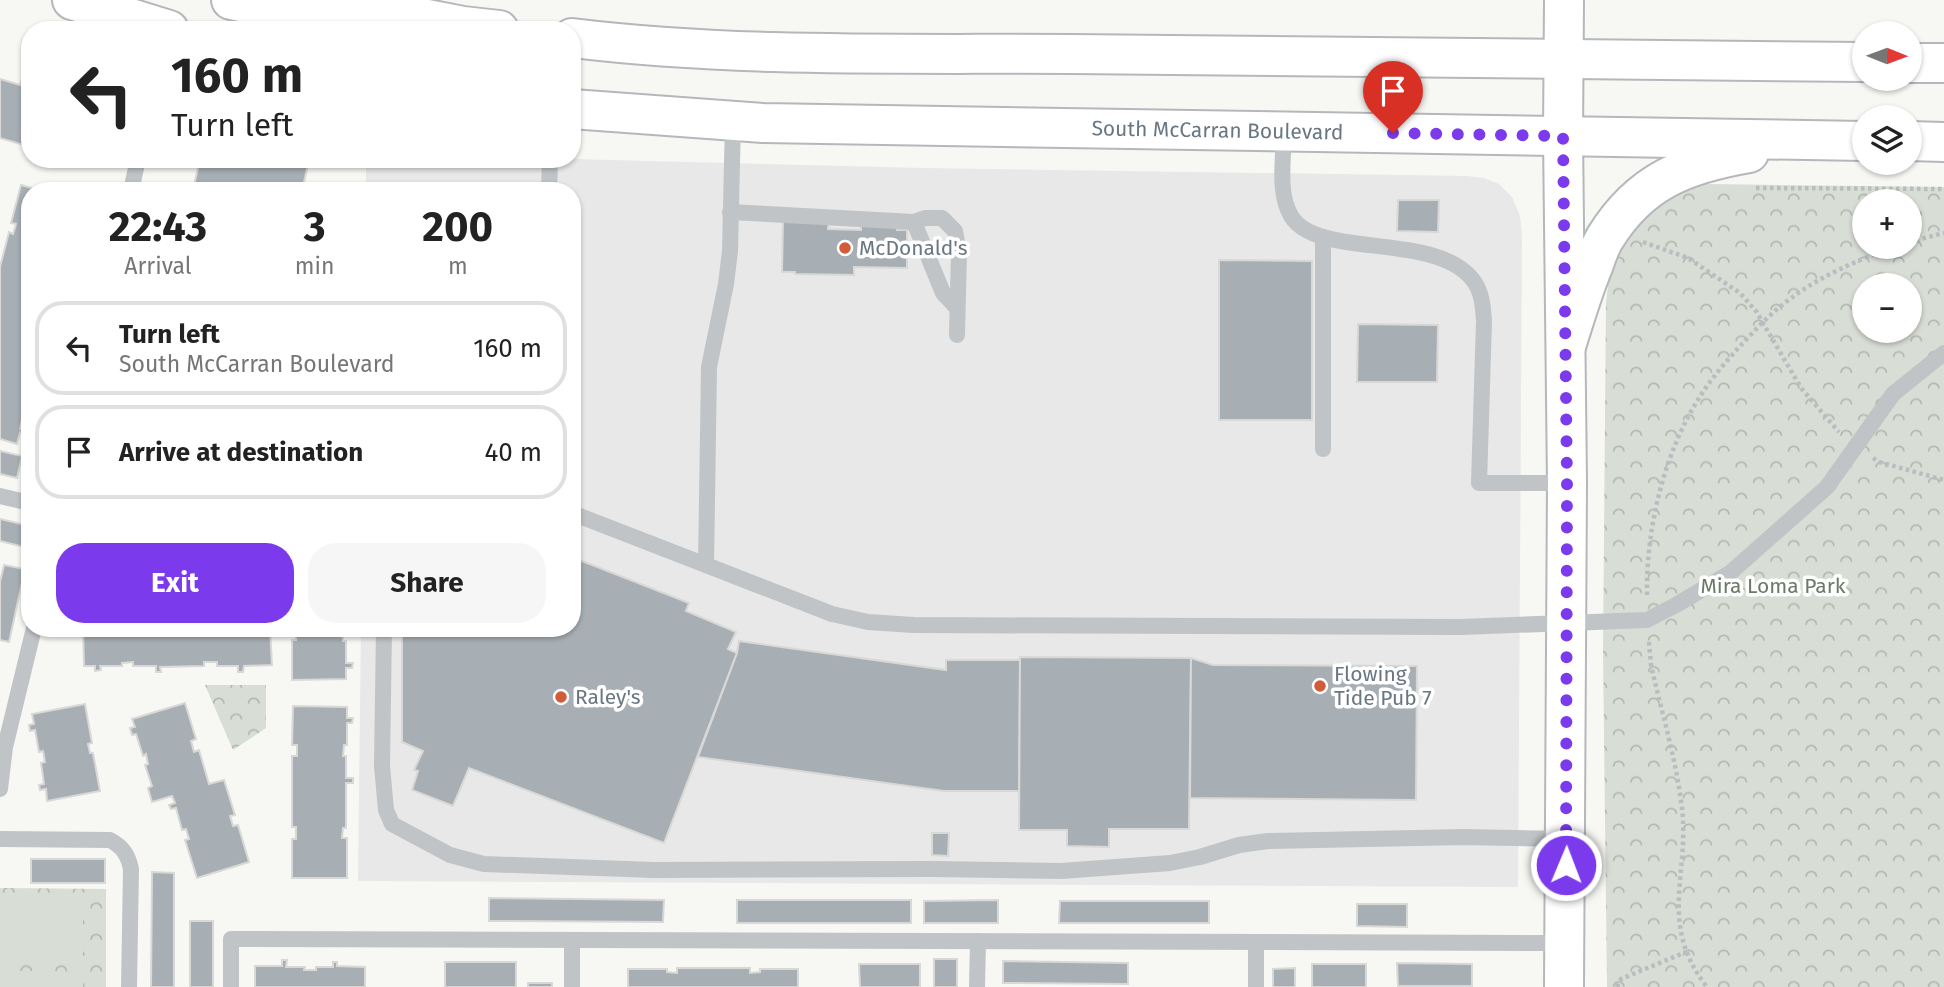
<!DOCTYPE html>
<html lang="en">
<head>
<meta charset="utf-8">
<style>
	body { margin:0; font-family:"Fira Sans",sans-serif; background:#f6f6f6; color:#222; height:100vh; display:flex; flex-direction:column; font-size:26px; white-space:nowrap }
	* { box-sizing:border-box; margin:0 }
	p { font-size:23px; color:#767676 }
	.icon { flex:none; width:38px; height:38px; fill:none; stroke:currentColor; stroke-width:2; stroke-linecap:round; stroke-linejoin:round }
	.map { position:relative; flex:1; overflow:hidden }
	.drawer { position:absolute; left:21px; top:182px; width:560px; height:455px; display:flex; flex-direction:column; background:#fff; border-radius:28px; box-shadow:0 2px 5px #0004 }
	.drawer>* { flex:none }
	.guide { position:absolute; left:21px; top:21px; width:560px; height:147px; border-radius:28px; box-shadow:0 2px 5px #0004; background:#fff; color:#222; overflow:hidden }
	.needle { width:46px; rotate:91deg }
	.fabs { position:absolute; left:1852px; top:21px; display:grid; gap:14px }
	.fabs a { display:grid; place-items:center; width:70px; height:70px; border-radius:50%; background:#fff; box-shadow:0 2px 5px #0004; font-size:35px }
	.pin { position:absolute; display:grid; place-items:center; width:60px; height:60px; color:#fff; margin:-72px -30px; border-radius:50% 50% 50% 0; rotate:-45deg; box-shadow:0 0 7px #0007 }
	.pin .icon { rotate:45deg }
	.me { position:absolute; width:77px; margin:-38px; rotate:1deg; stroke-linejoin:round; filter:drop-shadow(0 0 5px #0008) }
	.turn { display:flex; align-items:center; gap:24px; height:147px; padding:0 35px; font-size:32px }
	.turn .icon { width:91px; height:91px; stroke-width:2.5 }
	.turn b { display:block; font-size:49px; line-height:60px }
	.eta { display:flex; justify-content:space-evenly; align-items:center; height:119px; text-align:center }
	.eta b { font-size:42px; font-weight:700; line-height:49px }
	.primary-button { display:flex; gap:14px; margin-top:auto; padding:14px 35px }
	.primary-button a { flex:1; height:80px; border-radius:28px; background:#7c3aed; color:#fff; font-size:28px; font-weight:700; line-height:80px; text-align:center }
	.primary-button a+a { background:#f6f6f6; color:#222 }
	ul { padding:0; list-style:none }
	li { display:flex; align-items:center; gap:21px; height:94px; margin:0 14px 10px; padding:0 21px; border:4px solid #e0e0e0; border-radius:28px }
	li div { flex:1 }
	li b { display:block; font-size:26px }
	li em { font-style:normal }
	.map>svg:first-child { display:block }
</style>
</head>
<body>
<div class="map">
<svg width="1944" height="987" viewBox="0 0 1944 987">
	<defs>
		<pattern id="forest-crowns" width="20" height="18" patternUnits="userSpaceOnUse" patternTransform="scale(1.75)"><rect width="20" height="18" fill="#d8ddd5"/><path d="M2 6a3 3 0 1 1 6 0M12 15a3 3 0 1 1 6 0" fill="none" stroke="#b3b8b2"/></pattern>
	</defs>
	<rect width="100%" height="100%" fill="#f7f7f4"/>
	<!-- built -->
	<polygon fill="#e7e8e7" points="366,159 572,159 922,168 1466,176 1484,178 1499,184 1512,197 1520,216 1522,237 1518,887 358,881 361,628 572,628 572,191 366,191"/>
	<!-- forest -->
	<g fill="url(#forest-crowns)" fill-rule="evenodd">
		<path d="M1706,184L1944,187V987H1607L1603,652L1606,303L1611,260L1648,208L1680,191ZM1864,201H1909V247H1864ZM1864,285H1909V331H1864Z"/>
		<polygon points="205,685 266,685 266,728 233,750"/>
		<polygon points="0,888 106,889 106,987 0,987"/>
	</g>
	<!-- garden -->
	<g fill="#d8ddd5">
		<rect x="0" y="896" width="83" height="63"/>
		<polygon points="0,971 83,972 83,987 0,987"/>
	</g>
	<!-- building -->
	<g fill="#a8afb4" stroke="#d8d8d6" stroke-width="2">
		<polygon points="0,79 20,85 22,80 26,81 24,87 30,88 30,147 0,138"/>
		<polygon points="200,159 305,159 309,160 302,191 198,191 193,190"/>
		<polygon points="21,185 43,191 30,191 30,382 22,406 25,406 20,429 26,430 25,434 20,432 17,444 0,439 0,267 9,232 13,234 16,224 11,223"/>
		<polygon points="1398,200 1439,200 1438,232 1397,231"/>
		<polygon points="829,214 828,229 861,230 861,215 897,215 897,230 907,230 907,268 854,267 854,275 795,274 795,272 782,272 783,220"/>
		<polygon points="1219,260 1312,261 1312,420 1219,420"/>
		<polygon points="1358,324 1438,325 1437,382 1357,382"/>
		<polygon points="30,450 30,476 24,475"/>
		<polygon points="0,451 22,456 17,478 0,474"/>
		<polygon points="0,519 30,526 28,548 0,541"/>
		<polygon points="572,557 689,603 686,611 736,632 728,649 737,653 664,843 469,768 453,806 412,790 418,771 414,770 423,751 402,742 402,628 572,628"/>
		<polygon points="4,565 25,569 9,642 0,640 0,582"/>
		<polygon points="83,628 270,628 272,665 244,666 243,672 238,672 238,666 217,666 217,662 204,662 204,666 160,667 161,672 156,672 156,666 133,666 133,662 122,663 122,666 100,666 101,670 95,671 95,666 84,666"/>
		<polygon points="293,628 347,628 343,629 343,641 346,641 346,663 353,663 352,668 346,668 346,679 292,680 292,640 296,640 296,629"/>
		<polygon points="739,641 946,670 946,660 1020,660 1019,791 944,791 698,757 737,653"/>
		<polygon points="1020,657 1191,658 1189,829 1109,829 1109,847 1067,846 1067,830 1019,830"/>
		<polygon points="1191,658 1213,665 1417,666 1416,800 1190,798"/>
		<polygon points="185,703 196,739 191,741 194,752 199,750 209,784 224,780 235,815 230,816 233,826 238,825 249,862 197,878 185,840 189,839 186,829 182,830 176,808 171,809 169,805 175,803 172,796 152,802 148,788 152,786 145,765 148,764 146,754 143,756 136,734 132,735 130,728 135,727 132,719"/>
		<polygon points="85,704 92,743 88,744 90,753 93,753 100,791 47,801 46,789 40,790 39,785 44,784 41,763 45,762 43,751 39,752 35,730 30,731 29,725 34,724 32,714"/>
		<polygon points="293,706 347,707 347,718 353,718 352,723 347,723 347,745 344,745 343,756 346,756 346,778 353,778 353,783 346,783 346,828 343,828 342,838 347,838 347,878 292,878 292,839 296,839 296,827 292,827 292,756 297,756 297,745 292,745"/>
		<polygon points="932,833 949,833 948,856 932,855"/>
		<rect x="31" y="859" width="74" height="24"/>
		<polygon points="152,872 174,873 174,987 151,987"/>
		<polygon points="489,898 664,900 663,922 489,921"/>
		<rect x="737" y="900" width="174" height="23"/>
		<polygon points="998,900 998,923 924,923 924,901"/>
		<polygon points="1060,901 1209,901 1209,923 1059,923"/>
		<polygon points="1357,904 1407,904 1407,927 1357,926"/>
		<rect x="190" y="921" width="23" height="66"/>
		<rect x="934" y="959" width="23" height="28"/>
		<polygon points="282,960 287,960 286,967 305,967 304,970 316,970 316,967 333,967 333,962 337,962 337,966 365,967 365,987 255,987 255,966 282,966"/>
		<polygon points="1003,961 1128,963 1128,984 1003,983"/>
		<rect x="445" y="962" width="71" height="25"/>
		<polygon points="1397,963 1472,964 1472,986 1398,986"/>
		<polygon points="859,964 920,964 920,987 860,987"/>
		<rect x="1312" y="964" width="54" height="23"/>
		<polygon points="677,968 750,968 750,973 760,972 760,969 798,969 798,987 628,987 628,969 667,969 667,972 677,973"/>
		<polygon points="1295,968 1295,987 1273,987 1273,969"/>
		<rect x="528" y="983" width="24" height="4"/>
	</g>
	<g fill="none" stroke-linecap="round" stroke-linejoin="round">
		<defs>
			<polyline id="secondary" points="1564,0 1563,136 1567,483 1564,987"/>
			<g id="primary">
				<polyline points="72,0 169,30"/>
				<polyline points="231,0 359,27"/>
				<polyline points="330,0 463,26 499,30"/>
				<path d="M572,38C737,58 906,53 1072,54C1336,56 1600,58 1864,62"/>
				<polyline points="1909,63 1944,63"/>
				<path id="s1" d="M572,109L763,123L1864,141"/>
				<polyline points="1909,141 1944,142"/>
				<path d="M1566,346C1575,318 1583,290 1594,264C1597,255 1600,246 1605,238C1640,181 1685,164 1749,153"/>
			</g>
		</defs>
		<!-- secondary casing -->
		<use href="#secondary" stroke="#b3b8bb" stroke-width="42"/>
		<!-- primary casing -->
		<use href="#primary" stroke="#b4b8bb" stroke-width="42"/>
		<!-- path -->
		<g stroke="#babdbf" stroke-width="4.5" stroke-dasharray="3.5 3.5" stroke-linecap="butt">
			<polyline points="1756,188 1944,189"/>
			<polyline points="1643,242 1688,258 1740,293 1756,311 1801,388 1839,432"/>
			<polyline points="1909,242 1944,233"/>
			<polyline points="1873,458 1879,462 1944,480"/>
			<path d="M1647,595C1646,527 1665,448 1703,392C1714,375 1729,358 1743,343C1758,327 1772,312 1790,299C1820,276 1858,260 1894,247"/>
			<path d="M1649,642L1651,665C1661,710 1675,755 1681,801C1692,872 1656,922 1707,987"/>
			<polyline points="1617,987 1621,979 1686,952"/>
		</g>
		<!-- lane -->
		<g stroke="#c0c4c7" stroke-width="16">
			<polyline points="733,120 730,251 726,284 709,367 706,565 832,614 868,622 914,625 1461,627 1647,620 1676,605 1730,573 1827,487 1893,394 1944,353"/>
			<path d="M1284,131C1284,158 1277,192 1291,216C1298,228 1314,235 1327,238C1369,250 1445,243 1473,280C1482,292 1483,306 1484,321L1479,483H1567"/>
			<polyline points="131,191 138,159"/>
			<polyline points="549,191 550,159"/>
			<polyline points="730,212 914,222 925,218 942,218 955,231 959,252 957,335"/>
			<polyline points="914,222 943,293 957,308"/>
			<polyline points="1323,449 1323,237"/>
			<polyline points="0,496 30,503"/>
			<polyline points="572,513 706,565"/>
			<polyline points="384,628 382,766 386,810 392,824 450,855 484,864 654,870 932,869 1061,871 1170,863 1200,857 1239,845 1268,841 1464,837 1566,839"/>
			<polyline points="0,789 5,747 34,628"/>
			<path d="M0,839L110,840C123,847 128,855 131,869L129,987"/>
			<polyline points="231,987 231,939 1564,943"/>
			<polyline points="572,987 572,940"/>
			<polyline points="977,987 978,941"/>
			<polyline points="1256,987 1256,942"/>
		</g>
		<!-- secondary -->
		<use href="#secondary" stroke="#fff" stroke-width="38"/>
		<!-- primary -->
		<use href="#primary" stroke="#fff" stroke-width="38"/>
	</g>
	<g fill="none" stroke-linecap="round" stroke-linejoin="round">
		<!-- route -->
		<polyline stroke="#7c3aed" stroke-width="12" stroke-dasharray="0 21.6" points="1393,133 1563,136 1567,483 1566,865"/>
	</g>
	<!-- markers -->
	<g fill="#d25b38" stroke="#fff" stroke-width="2.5">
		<circle cx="845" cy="248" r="7"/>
		<circle cx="1320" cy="686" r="7"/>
		<circle cx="561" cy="697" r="7"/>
	</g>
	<g text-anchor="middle" stroke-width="7" stroke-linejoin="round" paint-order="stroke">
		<!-- street labels -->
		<g font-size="21" fill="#697782" stroke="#fff">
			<text dy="7" stroke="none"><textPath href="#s1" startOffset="646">South McCarran Boulevard</textPath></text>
		</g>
		<!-- poi labels -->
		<g font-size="21" fill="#697782" stroke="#fff" text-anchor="start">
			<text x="859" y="255">McDonald's</text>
			<text x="1334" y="681">Flowing<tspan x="1334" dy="24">Tide Pub 7</tspan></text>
			<text x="575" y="704">Raley's</text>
		</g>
		<!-- park labels -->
		<g font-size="21" fill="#6b7a67" stroke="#fff">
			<text x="1773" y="593">Mira Loma Park</text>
		</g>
	</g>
</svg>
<div class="fabs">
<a><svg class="needle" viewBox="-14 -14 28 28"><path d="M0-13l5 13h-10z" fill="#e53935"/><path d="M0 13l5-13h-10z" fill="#767676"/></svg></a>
<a><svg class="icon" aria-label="layers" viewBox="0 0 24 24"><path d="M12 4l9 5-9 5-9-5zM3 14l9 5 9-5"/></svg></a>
<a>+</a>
<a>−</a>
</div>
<div class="pin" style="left:1393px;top:133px;background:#d93025"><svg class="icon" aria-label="arrive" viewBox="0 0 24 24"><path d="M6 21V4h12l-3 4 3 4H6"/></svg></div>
<svg class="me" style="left:1566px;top:865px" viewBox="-20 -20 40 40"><circle r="17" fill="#7c3aed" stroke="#fff" stroke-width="3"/><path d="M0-11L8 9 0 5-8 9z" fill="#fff"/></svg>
<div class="guide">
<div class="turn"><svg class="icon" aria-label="left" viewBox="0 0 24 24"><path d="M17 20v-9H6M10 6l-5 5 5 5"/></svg><div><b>160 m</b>Turn left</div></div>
</div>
<section class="drawer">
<div class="eta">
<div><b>22:43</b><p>Arrival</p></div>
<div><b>3</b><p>min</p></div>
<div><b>200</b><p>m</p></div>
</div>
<ul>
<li><svg class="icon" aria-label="left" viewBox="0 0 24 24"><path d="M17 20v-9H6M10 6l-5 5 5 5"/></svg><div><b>Turn left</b><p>South McCarran Boulevard</p></div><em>160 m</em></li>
<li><svg class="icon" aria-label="arrive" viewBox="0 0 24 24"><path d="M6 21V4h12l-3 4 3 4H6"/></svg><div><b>Arrive at destination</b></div><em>40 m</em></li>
</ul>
<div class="primary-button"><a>Exit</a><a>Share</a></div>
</section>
</div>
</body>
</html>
